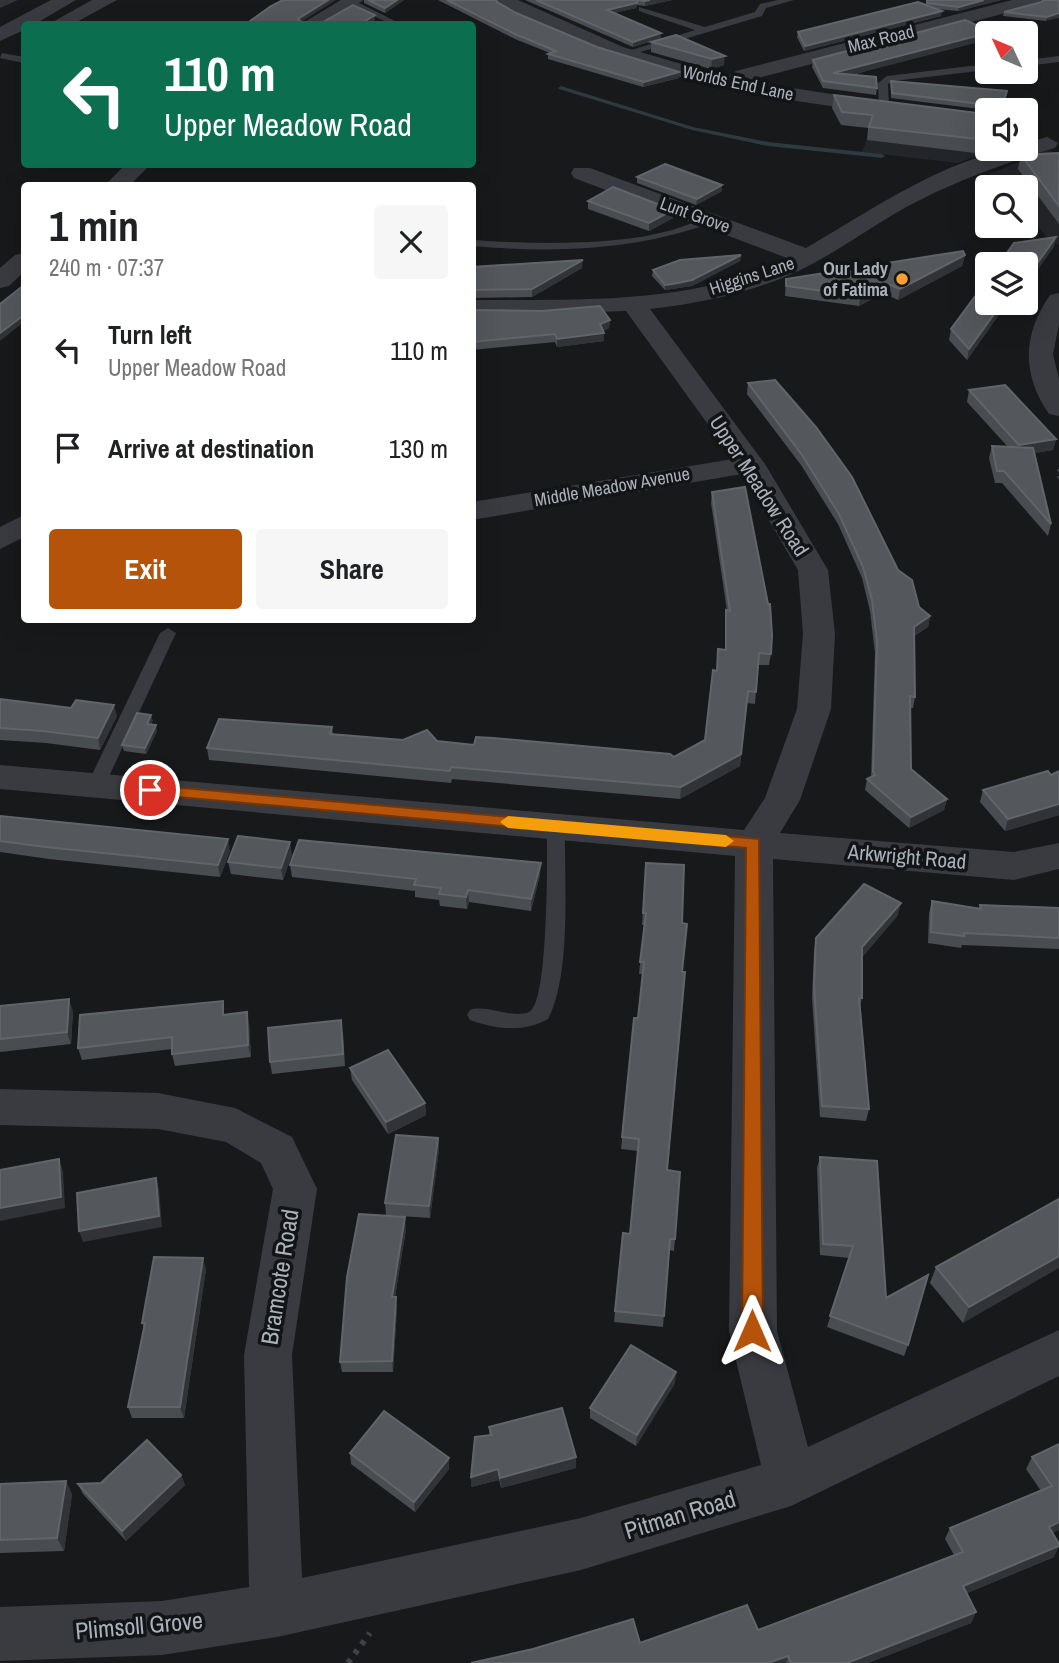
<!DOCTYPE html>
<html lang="en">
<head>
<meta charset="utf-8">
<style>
	body { margin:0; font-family:"Archivo Narrow",sans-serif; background:#f6f6f6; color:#202124; height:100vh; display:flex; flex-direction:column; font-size:26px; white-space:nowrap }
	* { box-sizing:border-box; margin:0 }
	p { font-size:23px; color:#757577 }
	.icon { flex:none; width:38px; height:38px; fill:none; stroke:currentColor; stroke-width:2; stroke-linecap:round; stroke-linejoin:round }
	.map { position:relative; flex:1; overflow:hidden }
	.details { position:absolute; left:21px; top:182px; width:455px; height:441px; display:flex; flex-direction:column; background:#fff; border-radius:7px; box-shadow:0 7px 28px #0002 }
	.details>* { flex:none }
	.top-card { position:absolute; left:21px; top:21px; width:455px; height:147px; border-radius:7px; box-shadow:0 7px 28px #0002; background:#0b6e4f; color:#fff; overflow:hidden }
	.needle { width:46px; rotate:314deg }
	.controls { position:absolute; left:975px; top:21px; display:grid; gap:14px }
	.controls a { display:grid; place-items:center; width:63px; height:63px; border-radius:7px; background:#fff; box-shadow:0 7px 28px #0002; font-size:35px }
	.pin { position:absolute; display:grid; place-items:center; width:60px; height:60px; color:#fff; margin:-30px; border:4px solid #fff; border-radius:50%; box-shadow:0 2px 7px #0007 }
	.me { position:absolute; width:77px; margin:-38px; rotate:0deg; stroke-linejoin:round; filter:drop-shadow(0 0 5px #0008) }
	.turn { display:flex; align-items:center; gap:24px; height:147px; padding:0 28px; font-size:32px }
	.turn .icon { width:91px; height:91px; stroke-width:2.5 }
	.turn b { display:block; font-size:49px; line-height:60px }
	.round { display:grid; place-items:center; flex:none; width:74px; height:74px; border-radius:7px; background:#f6f6f6 }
	.overview { display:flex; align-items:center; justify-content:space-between; height:119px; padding:0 28px }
	h1 { font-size:42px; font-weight:700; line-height:52px }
	.button { display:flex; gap:14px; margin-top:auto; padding:14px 28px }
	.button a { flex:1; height:80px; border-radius:7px; background:#b45309; color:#fff; font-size:28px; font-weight:700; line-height:80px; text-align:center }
	.button a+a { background:#f6f6f6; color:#202124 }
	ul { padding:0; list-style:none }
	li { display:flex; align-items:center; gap:21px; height:98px; padding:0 28px }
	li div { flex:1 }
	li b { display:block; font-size:26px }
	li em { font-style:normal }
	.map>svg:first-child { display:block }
</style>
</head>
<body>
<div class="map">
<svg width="1059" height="1663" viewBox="0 0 1059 1663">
	<rect width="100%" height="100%" fill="#18191b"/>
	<!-- built -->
	<g fill="#242528">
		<polygon points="877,114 987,126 987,149 994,149 958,163 862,152"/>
		<polygon points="1046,151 1059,153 1059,245 1050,241 1026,212 1026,187 1000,187 987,175"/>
	</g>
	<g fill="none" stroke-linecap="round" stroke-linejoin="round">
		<!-- stream -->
		<polygon fill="#2d3a40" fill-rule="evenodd" points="561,86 693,127 768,142 882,154 885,156 882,158 768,146 692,130 559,89 558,88"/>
		<!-- path-far1 -->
		<polyline stroke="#3f4247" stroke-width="3.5" stroke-dasharray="2.5 4.5" stroke-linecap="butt" points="1059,469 1059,479"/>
		<!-- path -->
		<polyline stroke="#3f4247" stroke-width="6" stroke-dasharray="4.5 7" stroke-linecap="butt" points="348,1663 370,1633"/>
		<!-- service -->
		<g fill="#393b40" fill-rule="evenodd">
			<polygon points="347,0 353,0 401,24 391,24 347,4"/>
			<polygon points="778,0 794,0 766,8 762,16 627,56 619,54 695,30 639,11 639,7 705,27 755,12 760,4"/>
			<polygon points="2,53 24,57 24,63 0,58"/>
			<polygon points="1059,56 1059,62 1026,66 1026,60"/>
			<polygon points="987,64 987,70 893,81 888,84 889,107 884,110 879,107 878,83 887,76"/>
			<path d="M709,217L713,218V222C637,251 553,253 472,246V240C528,244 614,246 668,231C682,228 695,221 709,217Z"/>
			<polygon points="168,628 176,633 105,785 102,789 90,789 87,785 160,633"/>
			<path d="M556,820L565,826C564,879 572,973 548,1019C523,1033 496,1029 470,1020L467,1015L470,1010C489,1004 509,1019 529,1012C549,1004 547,852 547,826Z"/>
		</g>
		<!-- minor -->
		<g fill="#393b40" fill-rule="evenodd">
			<polygon points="341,0 364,0 323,24 301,24"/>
			<path d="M494,0H518L623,47L726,77L736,71L1012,0H1043L1040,4L747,81L889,103L892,107L889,111L882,113C762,98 645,78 536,23C523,17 502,11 494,0Z"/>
			<path d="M1047,137L1058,143L1055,148C1005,163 956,181 910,205C877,223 847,245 814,263C764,290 706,303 650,309L765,464L828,570L835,634L831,709L800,800L780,833L1014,852L1059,843V869L1014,880L773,859L777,1331L808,1447L1059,1330V1376L791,1506L581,1570L277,1637L162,1655L0,1661V1607L162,1601L249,1587L244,1355L273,1189L261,1163L226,1142L158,1129L0,1125V1089L158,1093L235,1108L292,1137L317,1189L292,1355L302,1578L581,1518L761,1465L729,1331L735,856L0,789V765L744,830L765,798L797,709L803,634L798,570L742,474L472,520V502L733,459L626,311L472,316V300C577,299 692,306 787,258L574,178L571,173L574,168H590L806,248C864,215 958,149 1026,149V143Z"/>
			<polygon points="126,164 151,164 129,186 104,186"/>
			<polygon points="24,253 24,272 9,286 0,288 0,268 15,255"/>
			<path d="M1059,293V324L1053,354L1059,379V416L1049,414C1021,373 1023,334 1050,295Z"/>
			<polygon points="24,515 24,537 0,549 0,527"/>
		</g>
		<!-- tertiary -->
		<g fill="#393b40" fill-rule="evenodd">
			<polygon points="51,0 76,0 35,24 24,24 24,30 0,41 0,27"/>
			<polygon points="92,0 117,0 73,24 49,24"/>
		</g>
	</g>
	<!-- wall -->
	<g fill="#494c50">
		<polygon points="364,0 404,0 385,13 364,3"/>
		<polygon points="438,0 496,0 497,2 516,13 597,47 679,72 679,78 643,87 548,59 548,54 550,53 515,39"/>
		<polygon points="525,0 672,0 645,6 637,5 636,8 614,13 661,38 633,47"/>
		<polygon points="927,0 1001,0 958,11 936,9 941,16 804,51 797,37 798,32 926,5"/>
		<polygon points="1059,0 1046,21 1003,16 1004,12 1042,2"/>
		<polygon points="992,32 853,75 877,88 876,95 823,88 812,67 813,60"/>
		<polygon points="676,35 724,65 711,69 651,52 651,42"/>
		<polygon points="891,81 1007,91 1001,110 987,110 891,98"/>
		<polygon points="834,95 983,127 975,153 867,140 868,128 841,125 832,108"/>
		<polygon points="1059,153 1059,224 1018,169 1021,155"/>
		<polygon points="637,177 722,185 722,191 696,205 637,183"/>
		<polygon points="588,201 673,210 673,218 649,231 588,209"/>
		<polygon points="741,255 740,261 692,286 665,290 652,276 653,270"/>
		<polygon points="965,255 962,266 898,300 883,293 859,306 785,296 786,279"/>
		<polygon points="472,267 582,268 532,297 472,298"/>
		<polygon points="987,303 1014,303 1005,314 1000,313 967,360 949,340 951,329"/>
		<polygon points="472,310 610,320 609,328 603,331 604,341 557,347 555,342 472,350"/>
		<polygon points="748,383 898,570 919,607 930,616 928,627 914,636 915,697 913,708 910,708 911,769 947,799 944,810 909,828 865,790 867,779 871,777 875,653 870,611 862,578 838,524 801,465 747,394"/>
		<polygon points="969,390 1056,439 1053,450 1035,453 1051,524 1048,536 1002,483 995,483 989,458 992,446 1008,447 967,402"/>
		<polygon points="712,492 771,654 769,665 758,665 755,704 747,703 740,766 680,799 452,779 451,783 209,760 207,748 332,727 333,734 403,740 437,741 474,745 674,757 705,740 717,670 725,650 725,622 726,610 727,611 711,503"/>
		<polygon points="0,699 117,716 100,750 46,743 0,740"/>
		<polygon points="153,721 151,724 157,731 146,754 124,751 122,745"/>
		<polygon points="1059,771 1059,815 1005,831 980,802 983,790 1051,775"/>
		<polygon points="0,816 230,851 220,877 49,859 0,852"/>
		<polygon points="292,854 283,880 231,874 228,862"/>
		<polygon points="646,863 682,923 682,972 667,1170 675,1239 674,1251 669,1250 663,1327 614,1322 623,1233 630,1234 638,1151 621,1149 634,1018 638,1018 642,974 639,974 644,925 642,925"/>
		<polygon points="290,865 540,875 531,911 469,902 467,909 440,906 439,900 415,897 415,891 292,877"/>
		<polygon points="932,901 979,908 980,905 1059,908 1059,949 962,945 961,948 928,943 929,913"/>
		<polygon points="898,915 862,957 862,998 860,1006 869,1109 866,1121 820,1117 812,998 814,950 816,938"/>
		<polygon points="0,1006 73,1011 71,1044 0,1052"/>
		<polygon points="225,1015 249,1024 251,1057 175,1066 172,1054 172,1049 82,1060 78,1048"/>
		<polygon points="343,1032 345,1066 272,1074 270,1062"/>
		<polygon points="350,1068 425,1103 426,1115 388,1134 352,1080"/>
		<polygon points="438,1138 439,1149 430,1218 386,1215 385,1203"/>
		<polygon points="820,1157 908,1345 904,1356 827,1327 849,1258 820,1255 817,1168"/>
		<polygon points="1059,1199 963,1323 930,1283 936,1267"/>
		<polygon points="406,1229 395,1297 397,1308 393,1372 342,1372 340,1362"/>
		<polygon points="206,1269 184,1418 132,1418 128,1407 144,1328 142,1323"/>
		<polygon points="675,1383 636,1446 590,1418 590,1408"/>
		<polygon points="489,1427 576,1468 501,1488 499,1480 471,1487 489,1435"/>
		<polygon points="1059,1444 1059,1530 1052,1533 1054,1557 967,1593 976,1612 971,1623 868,1663 471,1663 758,1630 954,1555 945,1539 950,1528 1041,1491 1026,1469 1032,1457"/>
		<polygon points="350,1453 449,1458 449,1469 415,1512 351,1464"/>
		<polygon points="181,1475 185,1485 126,1541 83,1494 78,1484 101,1483"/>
		<polygon points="0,1484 72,1494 64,1551 0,1553"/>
	</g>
	<!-- shaded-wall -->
	<g fill="#313336">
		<polygon points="0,0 18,0 0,8"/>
		<polygon points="328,0 336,0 298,24 298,19"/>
		<polygon points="397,0 404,0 385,13 385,8"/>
		<polygon points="638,0 636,8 607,15 607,10"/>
		<polygon points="650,0 672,0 645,6 645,1"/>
		<polygon points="984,0 1001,0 958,11 959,7"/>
		<polygon points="942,11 941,16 804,51 805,46"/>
		<polygon points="1059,13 1059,18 1046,21 1047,17"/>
		<polygon points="375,15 375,20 368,24 360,24"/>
		<polygon points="661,33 661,38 633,47 633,42"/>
		<polygon points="987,34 987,40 832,80 833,73"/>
		<polygon points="725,56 724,65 711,69 712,59"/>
		<polygon points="679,72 679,78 643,87 644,82"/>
		<polygon points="986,114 983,127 975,153 977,139"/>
		<polygon points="722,185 722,191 696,205 697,199"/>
		<polygon points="673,210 673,218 649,231 649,223"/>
		<polygon points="1056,237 1054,247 1026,286 1026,279"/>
		<polygon points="741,255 740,261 692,286 665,290 665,285"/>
		<polygon points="965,255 962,266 898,300 900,289"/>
		<polygon points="583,260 582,268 532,297 532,289"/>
		<polygon points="885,283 883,293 859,306 860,296"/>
		<polygon points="1002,303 1000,313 967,360 969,349"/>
		<polygon points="1008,303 1014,303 1005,314"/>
		<polygon points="24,315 24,322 0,341 0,333"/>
		<polygon points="610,320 609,328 600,332 600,324"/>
		<polygon points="604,333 604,341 557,347 557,339"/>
		<polygon points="1056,439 1053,450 1016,456 1019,445"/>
		<polygon points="930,616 928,627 911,637 914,627"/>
		<polygon points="114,705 117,716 100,750 98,738"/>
		<polygon points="151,715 153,721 148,730 147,724"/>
		<polygon points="156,725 157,731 146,754 145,748"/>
		<polygon points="741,754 740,766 680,799 681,787"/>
		<polygon points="947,799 944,810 909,828 911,817"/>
		<polygon points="1059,804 1059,815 1005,831 1008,819"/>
		<polygon points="228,839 230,851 220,877 218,865"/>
		<polygon points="290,842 292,854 283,880 281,868"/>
		<polygon points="541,863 540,875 531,911 531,899"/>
		<polygon points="468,890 469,902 467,909 466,897"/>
		<polygon points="901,903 898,915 860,960 862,947"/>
		<polygon points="69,999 73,1011 71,1044 67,1032"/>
		<polygon points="247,1012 249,1024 251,1057 248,1045"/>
		<polygon points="425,1103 426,1115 388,1134 386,1122"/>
		<polygon points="438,1138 439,1149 430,1218 429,1206"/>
		<polygon points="59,1159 63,1171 65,1208 0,1221 0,1208"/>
		<polygon points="156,1178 159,1189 162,1227 83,1242 79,1231"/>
		<polygon points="405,1217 406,1229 393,1308 392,1297"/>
		<polygon points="1059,1256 1059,1268 963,1323 969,1307"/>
		<polygon points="203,1258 206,1269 184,1418 180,1407"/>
		<polygon points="396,1297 397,1308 393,1372 392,1361"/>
		<polygon points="676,1372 675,1383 636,1446 637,1435"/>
		<polygon points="576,1457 576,1468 501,1488 500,1478"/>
		<polygon points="449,1458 449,1469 415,1512 414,1502"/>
		<polygon points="498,1469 499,1480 471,1487 471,1477"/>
		<polygon points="181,1475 185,1485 126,1541 122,1531"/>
		<polygon points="66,1481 72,1494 64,1551 57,1538"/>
		<polygon points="1059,1522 1059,1530 1043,1538 1049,1527"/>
		<polygon points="1059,1546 1054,1557 958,1597 963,1586"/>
		<polygon points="976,1612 971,1623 868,1663 847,1663"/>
		<polygon points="788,1656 786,1663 768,1663"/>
	</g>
	<!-- building -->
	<g fill="#54575c" stroke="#61656a" stroke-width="2">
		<polygon points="283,0 328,0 298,19 301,22 323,22 353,5 375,15 360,24 246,24 271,6"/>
		<polygon points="368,0 397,0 385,8"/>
		<polygon points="447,0 496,0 497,2 516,13 597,47 679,72 644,82 548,54 556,51 515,34"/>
		<polygon points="536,0 650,0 645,1 638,0 637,3 607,10 661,33 633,42"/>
		<polygon points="927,0 984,0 959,7 927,3"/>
		<polygon points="1043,0 1059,0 1059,13 1047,17 1004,12 1042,2"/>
		<polygon points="918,2 942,11 805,46 798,32"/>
		<polygon points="965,20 992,32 833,73 876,77 877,88 823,81 813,60"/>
		<polygon points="676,35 725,56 712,59 651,42"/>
		<polygon points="891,81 1007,91 1001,110 988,110 988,105 892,93"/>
		<polygon points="834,95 986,114 977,139 869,127 873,115 842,112"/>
		<polygon points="1059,153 1059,206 1021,155"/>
		<polygon points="665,164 722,185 697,199 637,177"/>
		<polygon points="613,187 673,210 649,223 588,201"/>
		<polygon points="1056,237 1026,279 1026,264 999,264 1014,243"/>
		<polygon points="963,251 965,255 900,289 885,283 860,296 786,286 786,279"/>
		<polygon points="741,255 692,280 673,284 665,285 653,270 680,260"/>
		<polygon points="583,260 532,289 472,290 472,267"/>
		<polygon points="987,280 987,303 1002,303 969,349 951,329"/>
		<polygon points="24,285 24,315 0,333 0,304"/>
		<polygon points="600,306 610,320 600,324 604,333 557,339 555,334 472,342 472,310 542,311"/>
		<polygon points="775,380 816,427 852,477 898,570 912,580 919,607 930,616 914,627 915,697 910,696 911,769 947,799 911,817 867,779 875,775 873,772 877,642 872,600 863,567 839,514 802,455 748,383"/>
		<polygon points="1005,385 1056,439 1019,445 969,390"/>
		<polygon points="992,446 1033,448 1051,524 1004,471 997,471"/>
		<polygon points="745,487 768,604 770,604 772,635 771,654 759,653 756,692 748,691 741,754 681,787 451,767 450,771 207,748 219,719 332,727 330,734 403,740 427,730 437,741 474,745 476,737 493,738 670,754 674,757 705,740 713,670 717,671 718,649 726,650 726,610 730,611 712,492"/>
		<polygon points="0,699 71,708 76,700 114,705 98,738 43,731 0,728"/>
		<polygon points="137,713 151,715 147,724 156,725 145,748 122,745"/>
		<polygon points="1048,771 1051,775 1059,771 1059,804 1008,819 983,790"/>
		<polygon points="0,816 228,839 218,865 46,847 0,841"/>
		<polygon points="238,836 290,842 281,868 228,862"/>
		<polygon points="299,840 541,863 531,899 468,890 466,897 439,894 441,888 414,885 416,879 290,865"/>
		<polygon points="646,863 684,865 682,923 687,924 682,972 685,972 667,1170 680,1172 675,1239 670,1239 664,1316 615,1311 623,1233 630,1234 639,1139 622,1137 634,1018 638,1018 644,962 640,962 646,913 643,913"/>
		<polygon points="864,884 901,903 862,947 862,998 859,998 869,1109 822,1106 814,986 816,938"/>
		<polygon points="932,901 981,909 980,905 1059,908 1059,938 964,933 964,936 931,932"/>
		<polygon points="69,999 67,1032 0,1039 0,1006"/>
		<polygon points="223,1001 223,1015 247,1012 248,1045 172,1054 172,1037 78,1048 80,1015"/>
		<polygon points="341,1020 343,1054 270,1062 268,1028"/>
		<polygon points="388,1050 425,1103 386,1122 350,1068"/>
		<polygon points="396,1135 438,1138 429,1206 385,1203"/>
		<polygon points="820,1157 877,1161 886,1298 928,1275 908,1345 830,1316 853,1246 823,1244"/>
		<polygon points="59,1159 61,1197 0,1208 0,1170"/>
		<polygon points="156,1178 159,1216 79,1231 77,1193"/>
		<polygon points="1059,1199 1059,1256 969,1307 936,1267"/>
		<polygon points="359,1214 405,1217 392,1297 396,1297 392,1361 340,1362 347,1277"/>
		<polygon points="154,1257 203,1258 180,1407 128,1407 145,1323 142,1323"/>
		<polygon points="631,1345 676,1372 637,1435 590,1408"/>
		<polygon points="562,1408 576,1457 500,1478 498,1469 471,1477 475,1437 492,1435 489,1427"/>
		<polygon points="384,1411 449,1458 414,1502 350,1453"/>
		<polygon points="147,1440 181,1475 122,1531 78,1484 101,1483"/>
		<polygon points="1059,1444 1059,1522 1049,1527 1059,1544 1059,1546 963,1586 976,1612 847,1663 791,1663 788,1656 768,1663 471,1663 533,1649 633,1619 640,1643 747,1605 758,1630 963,1552 950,1528 1052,1486 1032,1457"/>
		<polygon points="66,1481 57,1538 0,1540 0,1484"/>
	</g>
	<!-- route -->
	<polygon fill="#b45309" stroke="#753606" stroke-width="2" points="150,785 759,839 763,1331 760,1338 752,1340 745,1338 742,1331 746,848 144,794 144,787"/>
	<!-- slow -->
	<polygon fill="#f59e0b" points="508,816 726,835 734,841 726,847 508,828 500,822"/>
	<!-- markers -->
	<circle fill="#fc9f2f" stroke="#131416" stroke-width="2.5" cx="902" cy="279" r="7"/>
	<g text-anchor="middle" stroke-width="7" stroke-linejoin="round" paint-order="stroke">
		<!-- far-street labels -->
		<g font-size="18" fill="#aab1bb" stroke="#131416">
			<text transform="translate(881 39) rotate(-14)" y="6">Max Road</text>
			<text transform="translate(738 83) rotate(12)" y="6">Worlds End Lane</text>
			<text transform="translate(695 215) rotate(20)" y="6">Lunt Grove</text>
			<text transform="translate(752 276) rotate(-18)" y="6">Higgins Lane</text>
			<text transform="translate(612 487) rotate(-10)" y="6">Middle Meadow Avenue</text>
		</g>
		<!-- far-poi labels -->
		<g font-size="18" font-weight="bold" fill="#aab1bb" stroke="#131416" text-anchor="end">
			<text x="888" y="275">Our Lady<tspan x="888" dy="21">of Fatima</tspan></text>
		</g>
		<!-- street labels -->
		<g font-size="21" fill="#aab1bb" stroke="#131416">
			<text transform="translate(759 486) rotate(57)" y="7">Upper Meadow Road</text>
			<text transform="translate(907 857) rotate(5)" y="7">Arkwright Road</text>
		</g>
		<!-- near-street labels -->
		<g font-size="24" fill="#aab1bb" stroke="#131416">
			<text transform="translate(280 1277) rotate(-81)" y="8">Bramcote Road</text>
			<text transform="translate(680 1515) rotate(-17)" y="8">Pitman Road</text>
			<text transform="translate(139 1626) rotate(-5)" y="8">Plimsoll Grove</text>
		</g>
	</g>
</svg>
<div class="controls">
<a><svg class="needle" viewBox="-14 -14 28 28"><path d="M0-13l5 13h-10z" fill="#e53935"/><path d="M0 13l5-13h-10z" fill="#757577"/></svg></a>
<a><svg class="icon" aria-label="sound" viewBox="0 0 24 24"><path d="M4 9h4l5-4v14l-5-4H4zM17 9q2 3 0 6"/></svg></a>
<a><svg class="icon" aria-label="search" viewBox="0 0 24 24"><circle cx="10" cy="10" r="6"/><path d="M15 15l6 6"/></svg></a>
<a><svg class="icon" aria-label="layers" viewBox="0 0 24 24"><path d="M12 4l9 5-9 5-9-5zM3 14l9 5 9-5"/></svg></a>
</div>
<div class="pin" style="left:150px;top:790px;background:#d93025"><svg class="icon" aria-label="arrive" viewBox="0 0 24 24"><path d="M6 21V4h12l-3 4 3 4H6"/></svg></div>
<svg class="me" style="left:752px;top:1331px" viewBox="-20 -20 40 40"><path d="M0-17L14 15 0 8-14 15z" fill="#b45309" stroke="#fff" stroke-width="4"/></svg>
<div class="top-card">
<div class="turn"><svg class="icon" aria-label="left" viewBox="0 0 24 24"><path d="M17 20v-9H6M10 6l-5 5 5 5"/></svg><div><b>110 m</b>Upper Meadow Road</div></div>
</div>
<section class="details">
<div class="overview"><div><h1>1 min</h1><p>240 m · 07:37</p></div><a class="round"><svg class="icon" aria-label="close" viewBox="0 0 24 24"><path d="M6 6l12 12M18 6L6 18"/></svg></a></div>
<ul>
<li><svg class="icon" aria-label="left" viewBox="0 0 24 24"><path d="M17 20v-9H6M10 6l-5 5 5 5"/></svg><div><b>Turn left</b><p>Upper Meadow Road</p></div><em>110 m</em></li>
<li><svg class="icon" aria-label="arrive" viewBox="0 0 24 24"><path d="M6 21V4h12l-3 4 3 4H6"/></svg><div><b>Arrive at destination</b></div><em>130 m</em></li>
</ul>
<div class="button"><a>Exit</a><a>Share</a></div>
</section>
</div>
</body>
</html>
